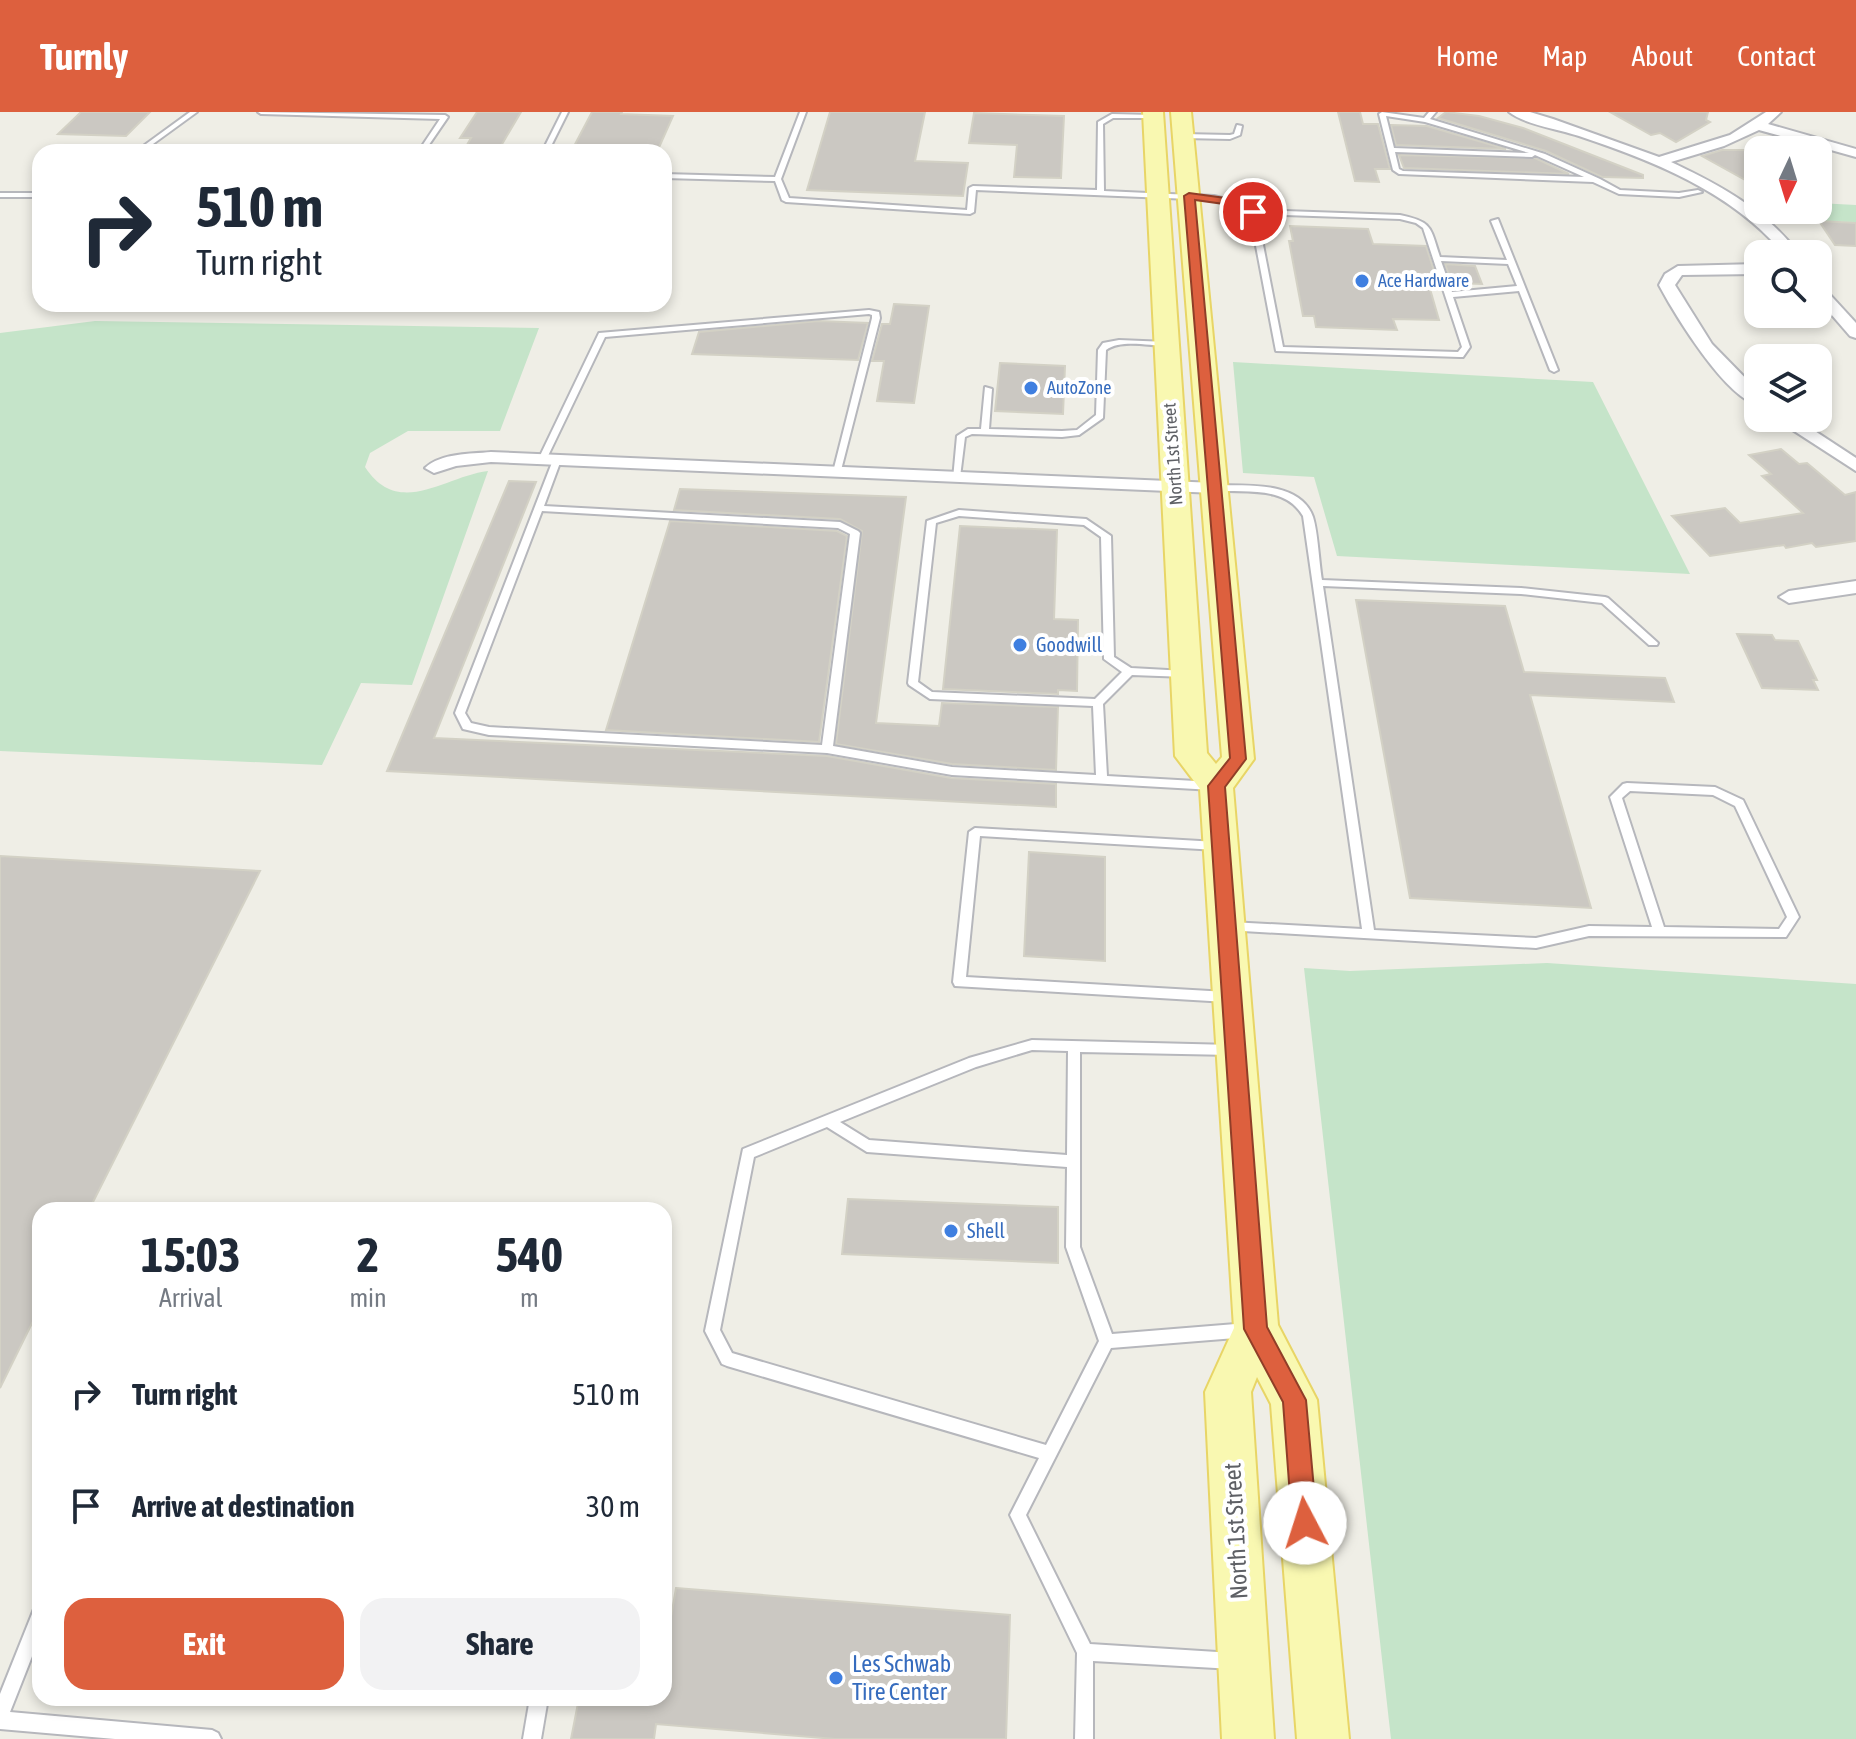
<!DOCTYPE html>
<html lang="en">
<head>
<meta charset="utf-8">
<style>
	body { margin:0; font-family:"Asap Condensed",sans-serif; background:#f2f2f3; color:#1f2937; height:100vh; display:flex; flex-direction:column; font-size:30px; white-space:nowrap }
	* { box-sizing:border-box; margin:0 }
	p { font-size:26px; color:#747a83 }
	.icon { flex:none; width:44px; height:44px; fill:none; stroke:currentColor; stroke-width:2; stroke-linecap:round; stroke-linejoin:round }
	.map { position:relative; flex:1; overflow:hidden }
	.panel { position:absolute; left:32px; top:1090px; width:640px; height:504px; display:flex; flex-direction:column; background:#fff; border-radius:24px; box-shadow:0 4px 12px #0003 }
	.panel>* { flex:none }
	.hud { position:absolute; left:32px; top:32px; width:640px; height:168px; border-radius:24px; box-shadow:0 4px 12px #0003; background:#fff; color:#1f2937; overflow:hidden }
	.needle { width:52px; rotate:184deg }
	.fabs { position:absolute; left:1744px; top:24px; display:grid; gap:16px }
	.fabs a { display:grid; place-items:center; width:88px; height:88px; border-radius:16px; background:#fff; box-shadow:0 4px 12px #0003; font-size:40px }
	.pin { position:absolute; display:grid; place-items:center; width:68px; height:68px; color:#fff; margin:-34px; border:4px solid #fff; border-radius:50%; box-shadow:0 2px 8px #0007 }
	.me { position:absolute; width:88px; margin:-44px; rotate:355deg; stroke-linejoin:round; filter:drop-shadow(0 0 6px #0008) }
	.turn { display:flex; align-items:center; gap:28px; height:168px; padding:0 32px; font-size:36px }
	.turn .icon { width:104px; height:104px; stroke-width:2.5 }
	.turn b { display:block; font-size:56px; line-height:68px }
	.eta { display:flex; justify-content:space-evenly; align-items:center; height:136px; text-align:center }
	.eta b { font-size:48px; font-weight:700; line-height:56px }
	.action { display:flex; gap:16px; margin-top:auto; padding:16px 32px }
	.action a { flex:1; height:92px; border-radius:24px; background:#dd603e; color:#fff; font-size:32px; font-weight:700; line-height:92px; text-align:center }
	.action a+a { background:#f2f2f3; color:#1f2937 }
	ul { padding:0; list-style:none }
	li { display:flex; align-items:center; gap:24px; height:112px; padding:0 32px }
	li div { flex:1 }
	li b { display:block; font-size:30px }
	li em { font-style:normal }
	header { display:flex; align-items:center; gap:48px; box-sizing:border-box; height:112px; padding:0 40px; background:#dd603e; color:#fff }
	header strong { font-size:38px }
	nav { display:flex; gap:44px; margin-inline-start:auto; font-size:28px }
	.map>svg:first-child { display:block }
</style>
</head>
<body>
<header>
<strong>Turnly</strong>
<nav><a>Home</a><a>Map</a><a>About</a><a>Contact</a></nav>
</header>
<div class="map">
<svg width="1856" height="1627" viewBox="0 0 1856 1627">
	<rect width="100%" height="100%" fill="#efeee6"/>
	<!-- green -->
	<g fill="#c5e4c9">
		<polygon points="1743,89 1758,89 1758,98 1818,98 1818,91 1856,93 1856,110 1771,109"/>
		<path d="M95,209L539,216L500,319H408L370,341L365,355C399,407 445,364 488,359L412,573L361,571L322,653L0,639V221Z"/>
		<polygon points="1233,250 1593,270 1690,462 1337,444 1314,365 1243,361"/>
		<polygon points="1547,851 1856,872 1856,1627 1391,1627 1304,856 1350,859"/>
	</g>
	<!-- building -->
	<g fill="#cbc8c2" stroke="#d3d1c5" stroke-width="2">
		<polygon points="81,0 150,0 126,24 58,22"/>
		<polygon points="477,0 521,0 498,39 464,38 471,26 460,26"/>
		<polygon points="592,0 622,0 621,2 673,4 657,40 573,36"/>
		<polygon points="830,0 925,0 915,49 968,51 963,84 807,78"/>
		<polygon points="1338,0 1360,0 1363,12 1378,12 1390,57 1375,57 1379,70 1355,69"/>
		<polygon points="1446,0 1479,4 1523,16 1643,63 1643,66 1602,65 1546,39 1438,6"/>
		<polygon points="1610,0 1708,0 1706,8 1710,10 1676,30 1660,21 1651,23"/>
		<polygon points="974,1 1064,4 1061,66 1014,65 1017,33 969,31"/>
		<polygon points="1391,13 1427,14 1506,37 1396,33"/>
		<polygon points="1722,38 1758,38 1758,75 1702,44"/>
		<polygon points="1399,43 1535,46 1569,62 1404,56"/>
		<polygon points="1819,109 1856,111 1856,134 1835,133"/>
		<polygon points="1290,114 1368,117 1373,132 1426,134 1438,171 1428,170 1439,208 1393,207 1397,218 1316,215 1314,204 1303,204 1289,129 1293,129"/>
		<polygon points="1445,152 1475,154 1482,172 1452,171"/>
		<polygon points="894,192 929,194 914,291 877,289 884,249 872,249 882,212 890,212"/>
		<polygon points="819,209 868,211 858,248 692,242 699,220"/>
		<polygon points="1000,251 1065,254 1063,302 995,299"/>
		<polygon points="1781,337 1799,352 1807,351 1845,383 1856,380 1856,429 1816,435 1812,431 1786,436 1784,433 1710,444 1672,404 1725,396 1740,411 1803,401 1762,364 1771,362 1749,343"/>
		<polygon points="509,369 536,370 434,626 827,644 951,666 1056,672 1056,695 387,659"/>
		<polygon points="680,377 906,385 876,611 939,614 942,591 1058,595 1056,658 952,652 836,632 862,419 840,407 674,398"/>
		<polygon points="670,409 837,419 847,424 819,630 606,618"/>
		<polygon points="960,414 1057,418 1054,507 1078,508 1077,579 1058,578 1058,582 943,577"/>
		<polygon points="1356,488 1505,494 1524,560 1665,566 1674,590 1530,583 1591,796 1410,786"/>
		<polygon points="1737,522 1772,523 1775,528 1798,529 1817,568 1813,568 1818,578 1762,576"/>
		<polygon points="1029,740 1105,745 1105,849 1024,844"/>
		<polygon points="0,744 260,759 89,1098 40,1098 40,1195 0,1276"/>
		<polygon points="848,1087 1058,1095 1058,1151 842,1142"/>
		<polygon points="676,1476 1010,1503 1006,1627 835,1627 656,1612 654,1627 571,1627 579,1586 664,1586 664,1545"/>
	</g>
	<g fill="none" stroke-linecap="round" stroke-linejoin="round">
		<defs>
			<g id="service">
				<polygon points="190,0 197,0 142,40 135,40"/>
				<polygon points="258,0 445,3 448,5 424,40 418,40 440,7 261,2"/>
				<polygon points="562,0 568,0 548,40 542,40"/>
				<path d="M800,0H806L781,67L789,86L967,98L969,76L973,74L1097,78L1098,10L1112,2L1153,3L1155,4V6H1113L1103,12L1104,79L1214,84L1255,94L1256,98L1400,103C1433,110 1430,115 1440,145L1507,148L1491,109L1498,107L1558,258L1554,260L1550,258L1519,179L1453,185L1470,235L1463,245H1460L1276,239L1249,97L1214,88L976,78L974,100L970,102L786,90L782,88L775,69L664,66V62L775,65ZM1257,102L1400,107L1416,111L1423,116L1462,235L1458,240L1283,235ZM1441,149L1508,152L1517,174L1452,180Z"/>
				<path d="M1382,0L1424,6L1429,0H1436L1430,7L1545,42L1600,67L1620,78L1679,81L1698,78L1702,80L1679,85L1619,82L1593,70L1399,62L1393,58L1379,2ZM1386,4L1425,10L1529,41L1394,36ZM1395,40L1532,45L1535,43L1584,65L1403,59L1399,57Z"/>
				<polygon points="1237,13 1242,14 1240,23 1230,27 1183,26 1180,24 1183,22 1230,23 1234,22"/>
				<rect x="0" y="81" width="40" height="4"/>
				<polygon points="869,198 879,200 880,206 840,362 834,362 833,360 872,206 872,203 869,202 605,225 546,348 542,351 538,348 599,221"/>
				<path d="M1119,228L1167,230L1171,232L1167,234C1149,234 1121,227 1106,238L1103,306L1079,323L1062,325L972,322L965,325L960,365L956,368L953,367L957,324L968,317H981L985,275L992,277L989,317L1062,319L1077,318L1096,303L1098,238L1103,231Z"/>
				<path d="M557,345L561,348L544,394L840,410L858,419L860,421L833,634L952,655L1096,663L1093,594L930,587L909,573L908,571L927,409L959,398L1086,407L1111,424L1114,545L1131,556L1186,559L1191,562L1186,565L1132,563L1103,592L1107,664L1213,670L1219,674L1213,678L952,663L827,641L489,623L463,617L455,601L553,348ZM542,399L838,416L850,422L822,633L489,615L471,611L465,601ZM959,404L1084,413L1101,425L1104,547L1122,560L1095,587L932,580L918,570L936,411Z"/>
				<path d="M1215,373C1245,374 1300,368 1313,405C1318,421 1319,450 1322,468L1521,476L1605,485L1608,486L1658,531L1657,533H1649L1602,491L1521,482L1323,474L1374,818L1536,826L1589,814L1652,815L1610,685L1623,672L1627,671L1715,675L1743,688L1799,805L1786,825L1589,824L1536,836L1226,818L1224,815L1226,812L1230,810L1362,817L1303,404C1284,372 1243,382 1212,378V374ZM1630,679L1713,683L1735,694L1787,805L1779,817L1664,815L1622,686Z"/>
				<polygon points="975,716 1217,730 1223,734 1217,738 980,724 966,865 1227,880 1231,881 1233,885 1231,889 1227,890 955,874 953,870 969,720"/>
				<path d="M1032,928L1232,933L1237,934L1238,938L1237,942L1232,943L1080,940V1135L1112,1222L1248,1211L1253,1213L1255,1218L1253,1223L1248,1225L1111,1236L1026,1403L1090,1532L1233,1541L1239,1543L1241,1549L1239,1555L1233,1557L1093,1549V1627H1075L1077,1541L1010,1403L1039,1346L727,1254L722,1252L705,1219L743,1037L969,946ZM1032,938L1068,939L1067,1043L869,1028L840,1010L976,955ZM827,1015L867,1040L1067,1055L1066,1135L1099,1229L1046,1333L732,1241L720,1218L754,1045Z"/>
				<polygon points="40,1495 40,1524 10,1600 212,1618 218,1621 221,1627 115,1627 0,1617 0,1582 34,1497"/>
				<polygon points="530,1586 548,1586 541,1627 523,1627"/>
			</g>
			<g id="minor">
				<path d="M1509,0H1530L1553,7L1659,45L1730,23L1766,0H1781L1768,12L1856,37V45L1759,18L1724,34L1671,50C1720,73 1766,98 1799,142H1784C1732,80 1654,49 1579,24C1558,17 1526,13 1509,0Z"/>
				<path d="M1758,152V162L1682,163L1675,173L1712,232L1758,279V293C1725,285 1675,203 1659,173L1665,162L1678,154Z"/>
				<polygon points="1818,173 1823,175 1856,211 1856,226 1850,224 1818,187"/>
				<polygon points="1774,306 1795,306 1856,346 1856,359"/>
				<path d="M491,340L1215,371L1224,376L1215,381L491,350L456,354L434,361L425,356C441,341 470,342 491,340Z"/>
				<polygon points="1856,469 1856,481 1789,491 1779,485 1789,479"/>
			</g>
			<polygon id="primary" points="1143,0 1163,0 1207,641 1216,652 1222,645 1171,0 1191,0 1254,647 1233,676 1278,1213 1317,1288 1349,1627 1297,1627 1271,1292 1257,1265 1251,1280 1274,1627 1222,1627 1205,1280 1234,1216 1200,677 1175,644"/>
		</defs>
		<!-- service casing -->
		<use href="#service" stroke="#b6b7bc" stroke-width="4"/>
		<!-- minor casing -->
		<use href="#minor" stroke="#b6b7bc" stroke-width="4"/>
		<!-- primary casing -->
		<use href="#primary" stroke="#e8d566" stroke-width="4"/>
		<!-- service -->
		<use href="#service" fill="#fff" fill-rule="evenodd"/>
		<!-- minor -->
		<use href="#minor" fill="#fff" fill-rule="evenodd"/>
		<!-- primary -->
		<use href="#primary" fill="#f9f8b1" fill-rule="evenodd"/>
	</g>
	<!-- route -->
	<polygon fill="#dd603e" stroke="#903e28" stroke-width="2" points="1189,81 1240,88 1256,94 1259,100 1253,104 1238,94 1195,88 1246,647 1225,675 1267,1215 1306,1288 1317,1411 1313,1420 1305,1423 1296,1420 1292,1411 1283,1290 1244,1217 1208,674 1230,646 1184,84"/>
	<!-- markers -->
	<g fill="#3f7fe0" stroke="#fff" stroke-width="3">
		<circle cx="1362" cy="169" r="8"/>
		<circle cx="1031" cy="276" r="8"/>
		<circle cx="1020" cy="533" r="8"/>
		<circle cx="951" cy="1119" r="8"/>
		<circle cx="836" cy="1566" r="8"/>
	</g>
	<g text-anchor="middle" stroke-width="8" stroke-linejoin="round" paint-order="stroke">
		<!-- far-shop labels -->
		<g font-size="18" fill="#366cbe" stroke="#fff" text-anchor="start">
			<text x="1378" y="175">Ace Hardware</text>
			<text x="1047" y="282">AutoZone</text>
		</g>
		<!-- far-street labels -->
		<g font-size="18" fill="#5e6065" stroke="#fff">
			<text transform="translate(1173 342) rotate(-94)" y="6">North 1st Street</text>
		</g>
		<!-- shop labels -->
		<g font-size="20" fill="#366cbe" stroke="#fff" text-anchor="start">
			<text x="1036" y="540">Goodwill</text>
			<text x="967" y="1126">Shell</text>
		</g>
		<!-- near-street labels -->
		<g font-size="24" fill="#5e6065" stroke="#fff">
			<text transform="translate(1236 1419) rotate(-93)" y="8">North 1st Street</text>
		</g>
		<!-- near-shop labels -->
		<g font-size="24" fill="#366cbe" stroke="#fff" text-anchor="start">
			<text x="852" y="1560">Les Schwab<tspan x="852" dy="28">Tire Center</tspan></text>
		</g>
	</g>
</svg>
<div class="fabs">
<a><svg class="needle" viewBox="-14 -14 28 28"><path d="M0-13l5 13h-10z" fill="#e53935"/><path d="M0 13l5-13h-10z" fill="#747a83"/></svg></a>
<a><svg class="icon" aria-label="search" viewBox="0 0 24 24"><circle cx="10" cy="10" r="6"/><path d="M15 15l6 6"/></svg></a>
<a><svg class="icon" aria-label="layers" viewBox="0 0 24 24"><path d="M12 4l9 5-9 5-9-5zM3 14l9 5 9-5"/></svg></a>
</div>
<div class="pin" style="left:1253px;top:100px;background:#d93025"><svg class="icon" aria-label="arrive" viewBox="0 0 24 24"><path d="M6 21V4h12l-3 4 3 4H6"/></svg></div>
<svg class="me" style="left:1305px;top:1411px" viewBox="-20 -20 40 40"><circle r="19" fill="#fff"/><path d="M0-13L10 11 0 6-10 11z" fill="#dd603e"/></svg>
<div class="hud">
<div class="turn"><svg class="icon" aria-label="right" viewBox="0 0 24 24"><path d="M7 20v-9h11M14 6l5 5-5 5"/></svg><div><b>510 m</b>Turn right</div></div>
</div>
<section class="panel">
<div class="eta">
<div><b>15:03</b><p>Arrival</p></div>
<div><b>2</b><p>min</p></div>
<div><b>540</b><p>m</p></div>
</div>
<ul>
<li><svg class="icon" aria-label="right" viewBox="0 0 24 24"><path d="M7 20v-9h11M14 6l5 5-5 5"/></svg><div><b>Turn right</b></div><em>510 m</em></li>
<li><svg class="icon" aria-label="arrive" viewBox="0 0 24 24"><path d="M6 21V4h12l-3 4 3 4H6"/></svg><div><b>Arrive at destination</b></div><em>30 m</em></li>
</ul>
<div class="action"><a>Exit</a><a>Share</a></div>
</section>
</div>
</body>
</html>
